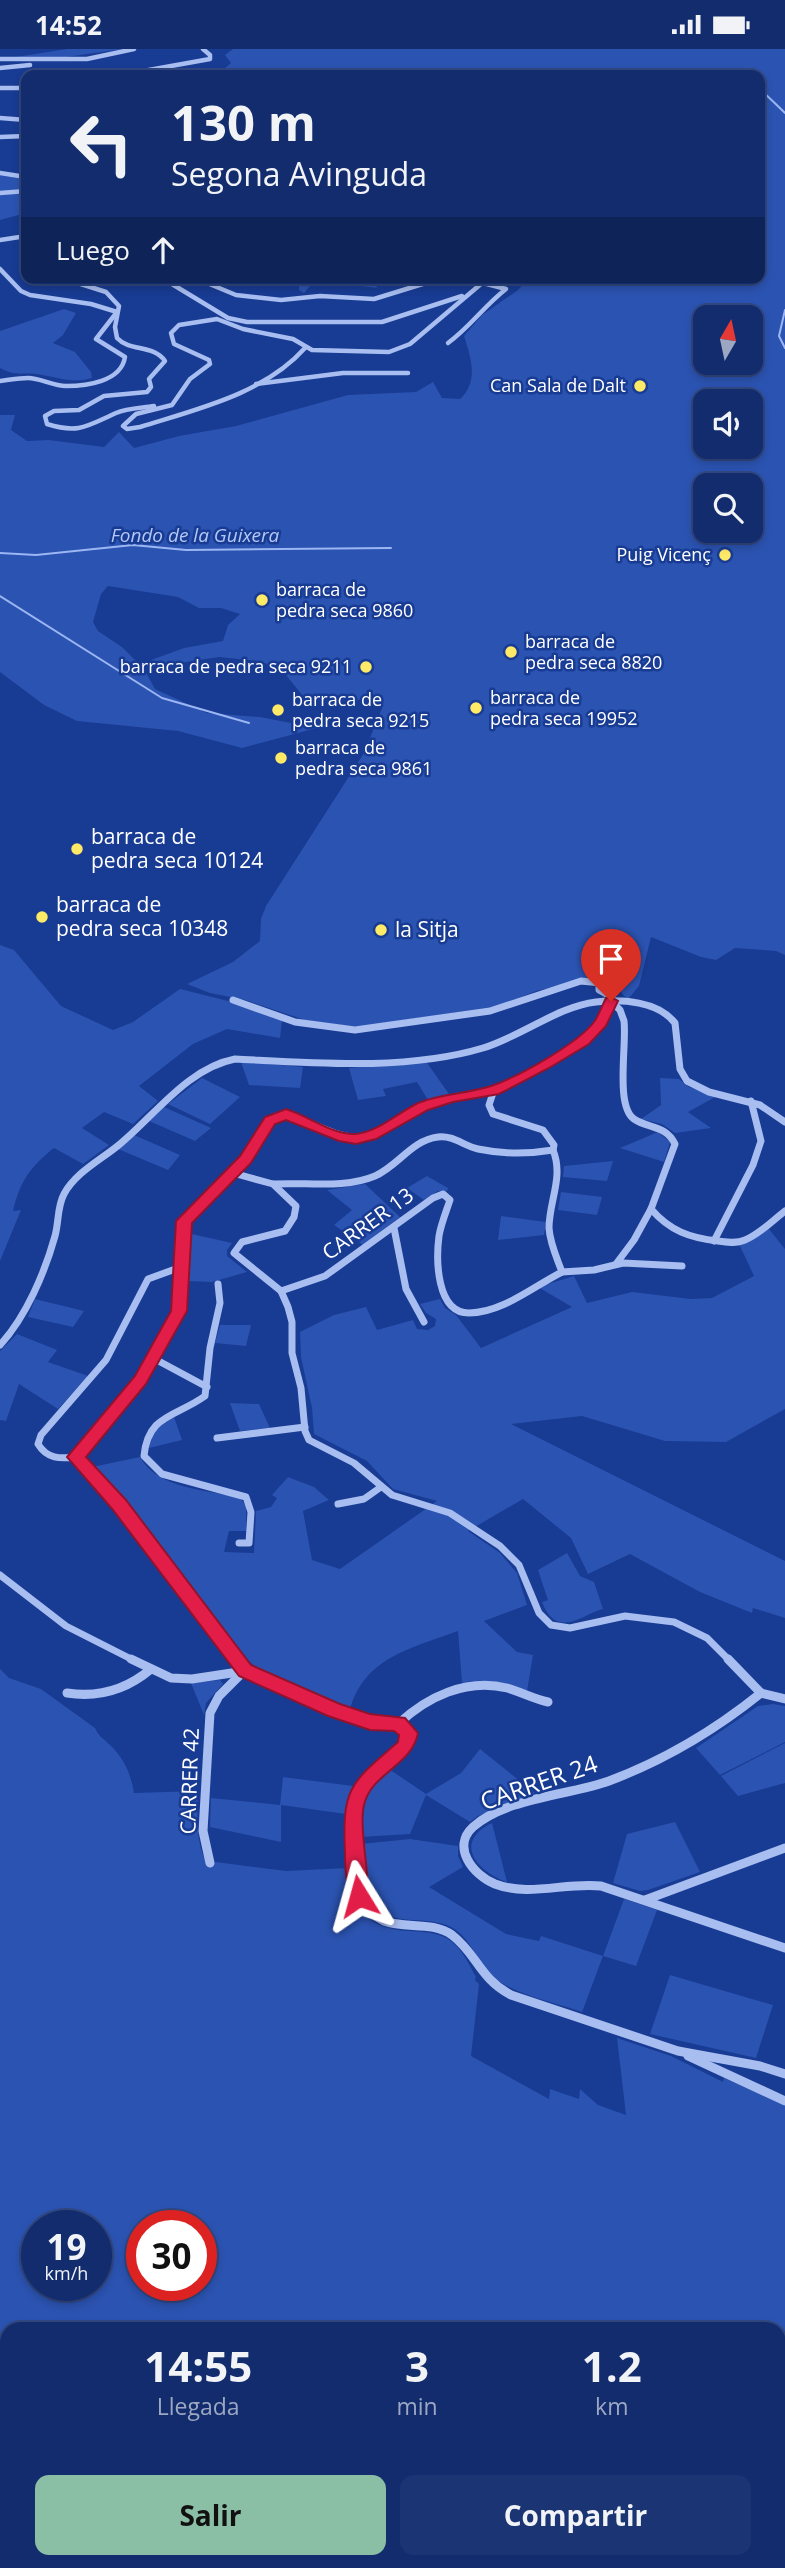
<!DOCTYPE html>
<html lang="es">
<head>
<meta charset="utf-8">
<style>
	body { margin:0; font-family:"Open Sans",sans-serif; background:#1b3473; color:#f1f3f6; height:100vh; display:flex; flex-direction:column; font-size:26px; white-space:nowrap }
	* { box-sizing:border-box; margin:0 }
	p { font-size:23px; color:#9ca7c2 }
	.icon { flex:none; width:38px; height:38px; fill:none; stroke:currentColor; stroke-width:2; stroke-linecap:round; stroke-linejoin:round }
	.map { position:relative; flex:1; overflow:hidden }
	.side { position:absolute; left:0px; top:2273px; width:786px; height:247px; display:flex; flex-direction:column; background:#122c6e; border-radius:21px 21px 0 0; box-shadow:0 4px 10px #0003,0 0 0 2px #314881 }
	.side>* { flex:none }
	.hud { position:absolute; left:21px; top:21px; width:744px; height:214px; border-radius:14px; box-shadow:0 4px 10px #0003,0 0 0 2px #314881; background:#122c6e; color:#f1f3f6; overflow:hidden }
	.needle { width:46px; rotate:9deg }
	.controls { position:absolute; left:693px; top:256px; display:grid; gap:14px }
	.controls a { display:grid; place-items:center; width:70px; height:70px; border-radius:14px; background:#122c6e; box-shadow:0 4px 10px #0003,0 0 0 2px #314881; font-size:35px }
	.speed { position:absolute; left:21px; top:2161px; display:flex; gap:14px; font-size:35px; font-weight:700; text-align:center }
	.speed>* { display:grid; place-content:center; width:91px; height:91px; border-radius:50%; background:#122c6e; box-shadow:0 4px 10px #0003,0 0 0 2px #314881; line-height:1 }
	.speed small { font-size:18px; font-weight:400 }
	.speed .limit { border:10px solid #d22; background:#fff; color:#111 }
	.pin { position:absolute; display:grid; place-items:center; width:60px; height:60px; color:#fff; margin:-72px -30px; border-radius:50% 50% 50% 0; rotate:-45deg; box-shadow:0 0 7px #0007 }
	.pin .icon { rotate:45deg }
	.me { position:absolute; width:77px; margin:-38px; rotate:352deg; stroke-linejoin:round; filter:drop-shadow(0 0 5px #0008) }
	.turn { display:flex; align-items:center; gap:24px; height:147px; padding:0 35px; font-size:32px }
	.turn .icon { width:91px; height:91px; stroke-width:2.5 }
	.turn b { display:block; font-size:49px; line-height:60px }
	.then { display:flex; align-items:center; height:66px; padding:0 35px; background:#0003; gap:14px; font-size:26px }
	.eta { display:flex; justify-content:space-evenly; align-items:center; height:119px; text-align:center }
	.eta b { font-size:42px; font-weight:700; line-height:49px }
	.button { display:flex; gap:14px; margin-top:auto; padding:14px 35px }
	.button a { flex:1; height:80px; border-radius:14px; background:#8abfa5; color:#111; font-size:28px; font-weight:700; line-height:80px; text-align:center }
	.button a+a { background:#1b3473; color:#f1f3f6 }
	.status { display:flex; justify-content:space-between; align-items:center; height:49px; padding:0 35px; background:#122c6e; direction:ltr }
	.status svg { height:19px; fill:currentColor }
	.map>svg:first-child { display:block }
</style>
</head>
<body>
<div class="status"><b>14:52</b><svg viewBox="0 0 49 12"><path d="M0 12V9h3v3zM5 12V6h3v6zM10 12V3h3v9zM15 12V0h3v12zM26 1h20v11H26zM47 4h2v5h-2z"/></svg></div>
<div class="map">
<svg width="785" height="2519" viewBox="0 0 785 2519">
	<rect width="100%" height="100%" fill="#183b93"/>
	<!-- green -->
	<g fill="#2b53b1" fill-rule="evenodd">
		<polygon points="67,0 124,0 44,11 16,8"/>
		<path d="M233,0H785V906L776,902L735,899L716,911L701,908L651,888L639,937L629,949L624,947L605,922L579,932L536,942L499,957L357,978L305,971L245,951L210,944L187,935L233,913L260,892L261,870L266,857L364,704L382,659V646L357,651L307,652L281,620L259,612L219,608L166,616L151,611L184,599L223,592L228,576L240,565L221,559H199L178,548L108,537L101,545L93,573L98,582L122,598L144,620L155,640L207,664L260,668L317,679L242,699L178,682L77,672L44,656L0,623V366H15L11,381L27,392L49,391L104,398L119,383L134,399L179,387L236,377L348,346L416,343L433,333L442,349L460,350C479,332 471,309 464,287L482,266L518,241L529,229H760V26H207L218,25L231,14L225,6ZM705,268H751V313H705ZM705,352H751V397H705ZM705,436H751V481H705Z"/>
		<polygon points="0,125 26,130 26,164 0,171"/>
		<polygon points="260,229 373,229 372,234 378,239 324,233 311,236 304,244 299,241 299,234"/>
		<path d="M64,260L76,264L63,286L53,294L75,303L91,323L92,329C72,335 58,328 37,325C19,323 19,328 0,319V282Z"/>
		<path d="M0,896L14,901L61,957L113,981L133,973L180,940L236,954L282,971L280,989L227,980L193,995L139,1037L158,1052L133,1075L104,1063L82,1079L109,1096L83,1115L54,1099C31,1117 20,1132 13,1162L21,1161L0,1212Z"/>
		<polygon points="425,1011 449,1045 428,1051 417,1033 383,1040 386,1047 358,1051 349,1019"/>
		<polygon points="241,1013 303,1018 300,1039 249,1036"/>
		<polygon points="202,1029 240,1048 210,1075 168,1055"/>
		<polygon points="660,1029 679,1030 689,1038 717,1047 688,1063 711,1079 675,1084 662,1075 641,1070 661,1056"/>
		<polygon points="164,1058 211,1079 195,1092 149,1072"/>
		<polygon points="658,1083 670,1093 664,1113 620,1099"/>
		<polygon points="134,1086 180,1106 168,1121 118,1100"/>
		<polygon points="613,1112 607,1132 563,1128 564,1117"/>
		<polygon points="427,1127 448,1139 447,1142 438,1142 424,1151 407,1139"/>
		<polygon points="365,1135 400,1168 363,1196 334,1176 352,1161 327,1141"/>
		<polygon points="561,1143 602,1148 597,1166 558,1161"/>
		<polygon points="501,1167 546,1173 544,1186 498,1191"/>
		<path d="M769,1180L785,1200V1360L726,1393L665,1392L582,1367L511,1375L785,1512V1569L753,1559L752,1564L700,1543L630,1505L588,1525L571,1489L523,1450L468,1482L500,1504L517,1524L527,1556L484,1572L517,1603L533,1606L527,1642C509,1633 483,1629 462,1634L458,1582C413,1599 364,1608 350,1661L255,1618L233,1595L135,1462L92,1418L140,1408C158,1441 207,1440 240,1449L246,1457V1482H229L224,1503L254,1504L256,1462L271,1458L277,1449L272,1446L288,1428L314,1438L329,1451L303,1462L312,1511L340,1520L437,1452L393,1440L367,1412L314,1385L312,1359L301,1308L300,1283L334,1266L366,1258L377,1281L413,1271L417,1280L428,1281L435,1277L436,1270L426,1264L420,1255L440,1250L445,1259L456,1266L481,1299L572,1258L538,1238L574,1227L587,1254L632,1243L691,1250L712,1249L754,1227L740,1197Z"/>
		<polygon points="187,1184 232,1194 227,1201 227,1207 247,1223 212,1233 186,1232"/>
		<polygon points="35,1250 84,1262 73,1278 28,1268"/>
		<polygon points="220,1276 251,1276 246,1297 215,1294"/>
		<polygon points="17,1285 57,1301 48,1313 88,1327 58,1360 19,1335 6,1372 0,1371 0,1302"/>
		<polygon points="230,1354 259,1355 270,1379 240,1382"/>
		<polygon points="174,1368 182,1391 149,1399 155,1379"/>
		<path d="M567,1504L580,1527L594,1533L603,1560C581,1566 557,1591 542,1553L548,1551L538,1521Z"/>
		<path d="M0,1620L9,1629L41,1640L95,1679C99,1688 104,1690 110,1696C124,1709 131,1725 134,1744L198,1742C197,1768 195,1793 208,1817L216,1813L286,1822L348,1819C352,1859 366,1880 409,1882C423,1883 439,1883 451,1892C463,1901 469,1916 476,1928L475,1931L479,1935L471,2007L549,2050L550,2040L579,2050L580,2040L598,2056L626,2066L617,1989L671,2007L723,2033L724,2029L785,2056V2519H0ZM37,2177H96V2236H37ZM142,2177H201V2236H142ZM7,2280H779V2513H7Z"/>
		<polygon points="220,1631 223,1635 206,1654 204,1666 191,1634"/>
		<polygon points="773,1655 785,1657 785,1693 720,1726 696,1699 758,1657"/>
		<polygon points="785,1694 785,1734 738,1747 721,1727"/>
		<path d="M480,1700L535,1744L478,1767L470,1773L426,1746L410,1785L361,1788C358,1752 361,1743 389,1720L426,1745L461,1724Z"/>
		<polygon points="283,1728 353,1737 346,1765 281,1756 281,1793 210,1778 211,1749 280,1756"/>
		<polygon points="675,1773 700,1823 648,1841 640,1842 613,1834 627,1785"/>
		<path d="M492,1774L507,1833C477,1823 452,1793 492,1774Z"/>
		<path d="M410,1790L458,1797V1807L463,1818L429,1838L506,1885L539,1892L541,1887L603,1907L624,1850L657,1861L636,1917L603,1907L582,1963C556,1954 512,1945 492,1927C475,1912 472,1889 451,1878C427,1866 394,1878 374,1857C359,1842 362,1815 361,1795Z"/>
		<polygon points="670,1926 773,1956 756,2009 650,1985"/>
	</g>
	<g fill="none" stroke-linecap="round" stroke-linejoin="round">
		<!-- stream -->
		<g stroke="#9bb6f2" stroke-width="2">
			<polyline points="720,22 729,26"/>
			<polyline points="760,40 785,64"/>
			<polyline points="785,261 779,287 785,299"/>
			<polyline points="0,504 36,506 133,496 186,501 391,499"/>
			<polyline points="0,547 162,649 249,674"/>
		</g>
		<!-- street-far2 -->
		<g stroke="#a8bdf0" stroke-width="4.5">
			<polyline points="0,10 87,10 134,0"/>
			<polyline points="0,19 30,16"/>
			<polyline points="121,26 210,10 210,6 203,0"/>
			<polyline points="0,39 26,39"/>
			<polyline points="0,69 26,71"/>
			<polyline points="0,88 26,87"/>
			<polyline points="0,124 26,128"/>
			<polyline points="0,144 26,142"/>
			<polyline points="0,191 26,187"/>
			<polyline points="0,220 21,242 30,246 91,255 117,263"/>
			<path d="M62,229L106,243L119,257L115,278L117,289C130,303 153,295 165,312L149,330L151,338L147,343L104,347L79,361L54,362L45,367L47,375C79,385 87,377 116,364C127,359 142,359 154,357"/>
			<polyline points="162,229 228,269 247,273 382,273 462,247"/>
			<polyline points="195,229 236,246 281,251 320,247 374,250 442,229"/>
			<path d="M448,294C470,278 484,257 506,240L483,234"/>
			<path d="M305,299C264,345 197,360 140,378L127,380L123,377L136,365L172,356L190,330L210,315L209,311L174,295L171,284L179,276L217,270L243,280L293,290L312,301L389,303L410,295L488,229"/>
			<path d="M0,332C9,331 19,329 28,329C40,329 53,337 66,337C86,337 121,333 125,308L96,290L117,263"/>
			<polyline points="256,335 343,324 408,324"/>
		</g>
		<!-- street-far1 -->
		<g stroke="#a8bdf0" stroke-width="7">
			<polyline points="604,933 599,934 599,941 610,947"/>
			<path d="M612,953L620,961L624,972C627,995 615,1057 634,1070C649,1080 666,1076 675,1095L651,1160C670,1182 690,1189 718,1192C727,1193 736,1195 745,1191C760,1185 772,1172 785,1162"/>
			<polyline points="233,1124 273,1135 296,1157 294,1168 285,1182 242,1193 234,1204 281,1242 288,1258 292,1273 292,1304 301,1339 305,1382 309,1391 354,1414 392,1446 450,1464 500,1497 519,1516 539,1564 551,1576 570,1579 625,1567 674,1573 707,1589 730,1612"/>
			<path d="M274,1135C307,1133 344,1140 375,1127C398,1117 412,1091 438,1088C453,1086 464,1097 478,1100C502,1105 529,1105 553,1101L554,1096L543,1081L493,1065L489,1056L494,1041"/>
			<polyline points="394,1179 406,1240 424,1273"/>
			<polyline points="714,1192 753,1116 761,1092 751,1052"/>
			<polyline points="616,1215 634,1191 651,1160"/>
			<polyline points="562,1223 594,1221 623,1214 682,1217"/>
			<path d="M218,1235L220,1254L210,1299L205,1347C176,1368 148,1365 144,1407L162,1425L246,1448L251,1463L249,1494H239"/>
			<path d="M281,1242L325,1227L433,1149L443,1145L450,1151C446,1163 441,1175 439,1187C436,1210 436,1264 469,1264C502,1264 534,1237 562,1223C557,1209 550,1195 549,1179C549,1152 564,1128 553,1101"/>
			<path d="M0,1296C26,1268 45,1223 55,1187C59,1173 57,1158 64,1145C76,1123 101,1111 120,1095C155,1066 188,1019 235,1010C314,1014 406,1022 483,999C520,988 559,957 596,953C622,950 658,952 675,974L680,1020L687,1032L709,1043L760,1056L785,1073"/>
			<polyline points="153,1309 207,1338"/>
			<polyline points="217,1389 305,1378"/>
			<path d="M76,1408L141,1331L179,1262L184,1172L245,1110L264,1080L276,1067C307,1065 331,1091 363,1088C383,1086 411,1062 430,1054C450,1047 474,1048 494,1041C523,1031 616,983 610,947L614,944L611,935L581,932L490,962L355,981L295,973L233,951"/>
			<polyline points="76,1408 117,1452 238,1612"/>
			<path d="M76,1408C60,1410 47,1410 38,1395L41,1386L106,1311L148,1230L181,1218"/>
			<polyline points="338,1455 364,1450 381,1438"/>
			<polyline points="0,1526 66,1577 135,1612"/>
		</g>
		<!-- street -->
		<g stroke="#a8bdf0" stroke-width="9">
			<polyline points="131,1610 171,1629 192,1630 245,1622"/>
			<path d="M236,1610L245,1622L334,1661L370,1673L398,1675L409,1684C403,1714 365,1721 355,1749C348,1771 352,1835 364,1855C368,1862 376,1868 384,1872C406,1880 432,1872 452,1886C477,1905 479,1929 511,1946L678,2002L760,2017L785,2025"/>
			<polyline points="728,1610 761,1644 785,1650"/>
			<path d="M67,1644C99,1649 126,1641 151,1620"/>
			<path d="M761,1644C715,1681 665,1711 609,1732C570,1746 505,1749 473,1778C451,1798 473,1826 495,1835C529,1848 566,1833 601,1837L785,1899"/>
			<path d="M398,1675C427,1648 466,1629 507,1639C521,1643 534,1650 548,1653"/>
			<polyline points="210,1814 203,1782 210,1664 219,1647 244,1622"/>
			<polyline points="645,1851 785,1799"/>
			<polyline points="688,2007 785,2052"/>
		</g>
	</g>
	<!-- route -->
	<path fill="#e11d48" stroke="#92132f" stroke-width="2" d="M611,948L618,952L606,977L589,995L549,1019L499,1045L453,1053L428,1061L376,1090L356,1095L339,1092L286,1071L275,1075L251,1114L192,1174L187,1262L146,1335L86,1408L126,1451L251,1616L340,1655L370,1665L405,1669L418,1684C412,1717 371,1724 364,1756C358,1780 373,1840 366,1854L359,1856L353,1854C346,1839 345,1821 345,1805C342,1739 349,1735 398,1693L399,1686L394,1682L370,1681L328,1667L239,1627L113,1461L67,1408L135,1327L171,1262L176,1172L240,1107L265,1068L286,1060C309,1067 332,1086 356,1085C378,1083 399,1063 418,1054C442,1044 467,1045 491,1037C518,1028 577,995 594,973C599,966 602,957 606,949Z"/>
	<!-- markers -->
	<g fill="#ffea67" stroke="#183b93" stroke-width="2.5">
		<circle cx="640" cy="337" r="7"/>
		<circle cx="725" cy="506" r="7"/>
		<circle cx="262" cy="551" r="7"/>
		<circle cx="511" cy="603" r="7"/>
		<circle cx="366" cy="618" r="7"/>
		<circle cx="476" cy="659" r="7"/>
		<circle cx="278" cy="661" r="7"/>
		<circle cx="281" cy="709" r="7"/>
		<circle cx="77" cy="800" r="7"/>
		<circle cx="42" cy="868" r="7"/>
		<circle cx="381" cy="881" r="7"/>
	</g>
	<g text-anchor="middle" stroke-width="5" stroke-linejoin="round" paint-order="stroke">
		<!-- far-poi labels -->
		<g font-size="18" fill="#fff" stroke="#183b93" text-anchor="start">
			<text x="626" y="343" text-anchor="end">Can Sala de Dalt</text>
			<text x="711" y="512" text-anchor="end">Puig Vicenç</text>
			<text x="276" y="547">barraca de<tspan x="276" dy="21">pedra seca 9860</tspan></text>
			<text x="525" y="599">barraca de<tspan x="525" dy="21">pedra seca 8820</tspan></text>
			<text x="352" y="624" text-anchor="end">barraca de pedra seca 9211</text>
			<text x="490" y="655">barraca de<tspan x="490" dy="21">pedra seca 19952</tspan></text>
			<text x="292" y="657">barraca de<tspan x="292" dy="21">pedra seca 9215</tspan></text>
			<text x="295" y="705">barraca de<tspan x="295" dy="21">pedra seca 9861</tspan></text>
		</g>
		<!-- far-water labels -->
		<g font-size="19" font-style="italic" fill="#b4c8f7" stroke="#183b93">
			<text x="195" y="493">Fondo de la Guixera</text>
		</g>
		<!-- poi labels -->
		<g font-size="21" fill="#fff" stroke="#183b93" text-anchor="start">
			<text x="91" y="795">barraca de<tspan x="91" dy="24">pedra seca 10124</tspan></text>
			<text x="56" y="863">barraca de<tspan x="56" dy="24">pedra seca 10348</tspan></text>
			<text x="395" y="888">la Sitja</text>
		</g>
		<!-- street labels -->
		<g font-size="21" fill="#fff" stroke="#183b93">
			<text transform="translate(368 1175) rotate(-36)" y="7">CARRER 13</text>
			<text transform="translate(190 1732) rotate(-88)" y="7">CARRER 42</text>
		</g>
		<!-- near-street labels -->
		<g font-size="24" fill="#fff" stroke="#183b93">
			<text transform="translate(539 1734) rotate(-19)" y="8">CARRER 24</text>
		</g>
	</g>
</svg>
<div class="controls">
<a><svg class="needle" viewBox="-14 -14 28 28"><path d="M0-13l5 13h-10z" fill="#e53935"/><path d="M0 13l5-13h-10z" fill="#9ca7c2"/></svg></a>
<a><svg class="icon" aria-label="sound" viewBox="0 0 24 24"><path d="M4 9h4l5-4v14l-5-4H4zM17 9q2 3 0 6"/></svg></a>
<a><svg class="icon" aria-label="search" viewBox="0 0 24 24"><circle cx="10" cy="10" r="6"/><path d="M15 15l6 6"/></svg></a>
</div>
<div class="speed"><div>19<small>km/h</small></div><div class="limit">30</div></div>
<div class="pin" style="left:611px;top:952px;background:#d93025"><svg class="icon" aria-label="arrive" viewBox="0 0 24 24"><path d="M6 21V4h12l-3 4 3 4H6"/></svg></div>
<svg class="me" style="left:359px;top:1847px" viewBox="-20 -20 40 40"><path d="M0-17L14 15 0 8-14 15z" fill="#e11d48" stroke="#fff" stroke-width="4"/></svg>
<div class="hud">
<div class="turn"><svg class="icon" aria-label="left" viewBox="0 0 24 24"><path d="M17 20v-9H6M10 6l-5 5 5 5"/></svg><div><b>130 m</b>Segona Avinguda</div></div>
<div class="then">Luego<svg class="icon" aria-label="ahead" viewBox="0 0 24 24"><path d="M12 20V5M6 11l6-6 6 6"/></svg></div>
</div>
<section class="side">
<div class="eta">
<div><b>14:55</b><p>Llegada</p></div>
<div><b>3</b><p>min</p></div>
<div><b>1.2</b><p>km</p></div>
</div>
<div class="button"><a>Salir</a><a>Compartir</a></div>
</section>
</div>
</body>
</html>
